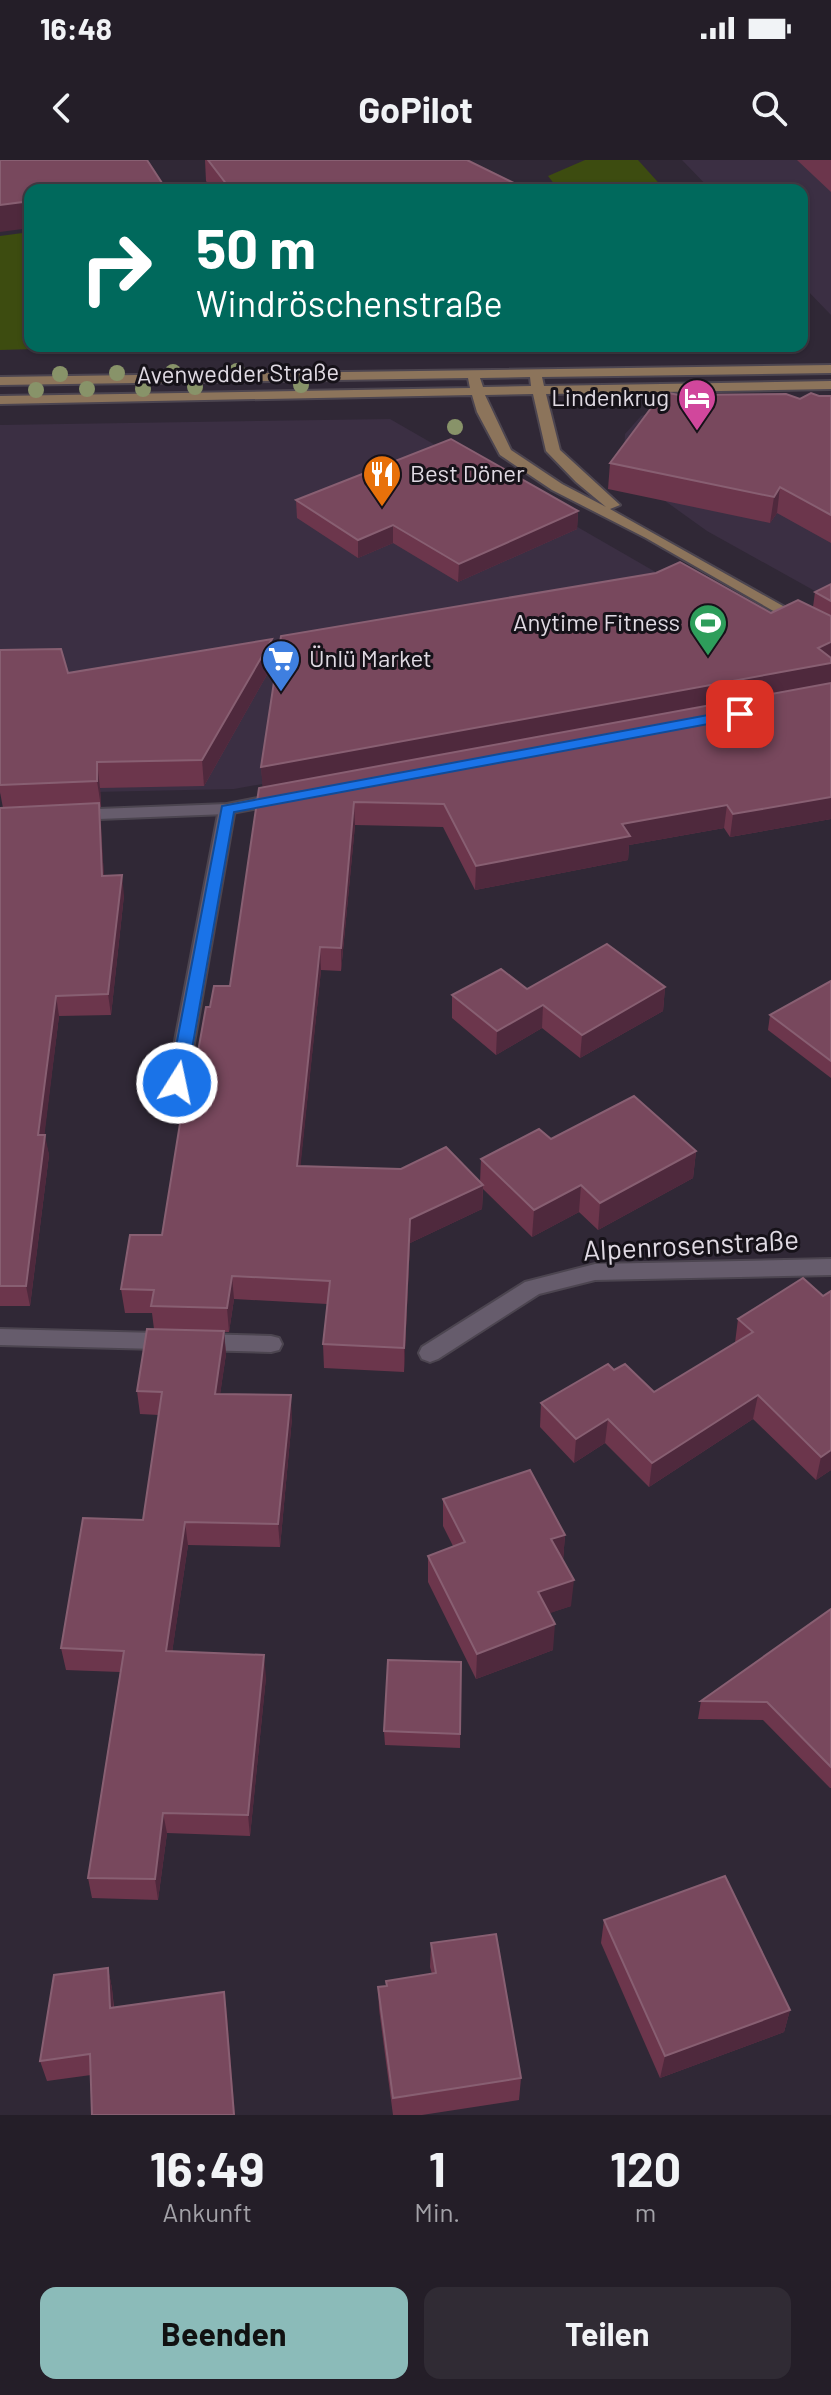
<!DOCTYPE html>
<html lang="de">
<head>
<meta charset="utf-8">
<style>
	body { margin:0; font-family:Barlow,sans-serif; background:#302b34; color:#f1f3f6; height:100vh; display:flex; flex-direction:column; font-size:30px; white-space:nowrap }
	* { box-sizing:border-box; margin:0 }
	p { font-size:26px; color:#a3a2a8 }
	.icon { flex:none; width:44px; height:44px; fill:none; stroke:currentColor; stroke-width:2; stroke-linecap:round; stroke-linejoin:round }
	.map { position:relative; height:1955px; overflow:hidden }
	.side { display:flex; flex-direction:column; background:#241e28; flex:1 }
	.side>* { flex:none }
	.top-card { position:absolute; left:24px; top:24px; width:784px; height:168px; border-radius:16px; box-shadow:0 2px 6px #0004,0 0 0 2px #413c45; background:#00695c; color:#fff; overflow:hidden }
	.pin { position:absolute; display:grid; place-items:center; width:68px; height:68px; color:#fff; margin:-34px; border-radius:16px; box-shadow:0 4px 12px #0006 }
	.me { position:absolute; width:88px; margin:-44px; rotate:10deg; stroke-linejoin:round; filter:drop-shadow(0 0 6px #0008) }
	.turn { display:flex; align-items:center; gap:28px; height:168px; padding:0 40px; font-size:36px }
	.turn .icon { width:104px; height:104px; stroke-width:2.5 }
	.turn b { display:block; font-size:56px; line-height:68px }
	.eta { display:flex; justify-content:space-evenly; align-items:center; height:136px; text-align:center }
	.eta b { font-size:48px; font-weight:700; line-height:56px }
	.button { display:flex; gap:16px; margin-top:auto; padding:16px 40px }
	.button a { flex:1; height:92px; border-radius:16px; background:#8bbbb9; color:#111; font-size:32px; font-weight:700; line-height:92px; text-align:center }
	.button a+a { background:#302b34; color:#f1f3f6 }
	.status { display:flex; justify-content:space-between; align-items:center; height:56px; padding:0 40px; background:#241e28; direction:ltr }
	.status svg { height:22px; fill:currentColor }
	header { display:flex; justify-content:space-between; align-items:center; height:104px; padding:0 40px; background:#241e28; font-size:36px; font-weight:700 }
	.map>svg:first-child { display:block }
</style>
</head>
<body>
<div class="status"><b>16:48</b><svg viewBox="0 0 49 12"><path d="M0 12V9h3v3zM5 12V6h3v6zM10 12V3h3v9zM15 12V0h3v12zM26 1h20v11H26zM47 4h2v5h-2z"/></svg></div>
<header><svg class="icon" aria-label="back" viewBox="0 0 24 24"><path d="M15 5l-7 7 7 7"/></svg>GoPilot<svg class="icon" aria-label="search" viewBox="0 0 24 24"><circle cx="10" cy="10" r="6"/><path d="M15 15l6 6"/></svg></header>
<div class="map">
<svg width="831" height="1955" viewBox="0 0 831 1955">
	<rect width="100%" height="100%" fill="#302836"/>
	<!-- built -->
	<g fill="#3b2f43">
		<polygon points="682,0 831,0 831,155 802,125 802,30 711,30"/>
		<polygon points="831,242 831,440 707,371 640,323 624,293 625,274 641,256 664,248"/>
		<polygon points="390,259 831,513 831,521 234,629 0,634 0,265"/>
	</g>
	<!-- green -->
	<g fill="#3d4c10">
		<polygon points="585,0 638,0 665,30 559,30 548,16"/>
		<polygon points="30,72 30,186 138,186 0,190 0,76"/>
	</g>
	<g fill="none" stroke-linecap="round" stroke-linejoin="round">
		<defs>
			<polygon id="lane" points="227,644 235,649 187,923 177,930 167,923 219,649"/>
			<g id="street">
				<polygon points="284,633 292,638 290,642 227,654 73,660 64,655 73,650 227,644"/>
				<polygon points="831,1099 831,1115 595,1120 539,1134 438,1199 430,1202 422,1199 419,1193 422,1187 525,1122 595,1104"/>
				<polygon points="0,1169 271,1176 279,1178 282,1184 279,1190 271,1192 0,1185"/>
			</g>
			<path id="secondary" d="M831,205V213L542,217L544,226L831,221V229L546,234L560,290L620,345L610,349L831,473V484L646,378L552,330L500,295L477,252L472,235L0,244V236L470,228L468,218L0,225V217ZM480,218L530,217L531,226L483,227ZM533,234L546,291L576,322L606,347L562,324L511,290L485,235Z"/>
		</defs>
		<!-- lane casing -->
		<use href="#lane" stroke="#4c4550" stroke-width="4"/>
		<!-- street casing -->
		<use href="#street" stroke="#4c4550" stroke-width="4"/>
		<!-- secondary casing -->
		<use href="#secondary" stroke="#4c4550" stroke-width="4"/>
		<!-- lane -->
		<use href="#lane" fill="#665c6c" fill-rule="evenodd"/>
		<!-- street -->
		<use href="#street" fill="#665c6c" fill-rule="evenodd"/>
		<!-- secondary -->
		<use href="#secondary" fill="#8c745b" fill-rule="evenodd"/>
	</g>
	<!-- trees -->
	<g fill="#889369">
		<circle cx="237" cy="211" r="8"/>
		<circle cx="173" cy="212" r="8"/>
		<circle cx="117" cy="213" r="8"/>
		<circle cx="60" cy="214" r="8"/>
		<circle cx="301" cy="225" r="8"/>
		<circle cx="195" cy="227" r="8"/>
		<circle cx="87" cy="229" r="8"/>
		<circle cx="143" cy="229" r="8"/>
		<circle cx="36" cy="230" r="8"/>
		<circle cx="455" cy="267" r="8"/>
	</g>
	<!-- wall -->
	<g fill="#6c364c">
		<polygon points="205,0 467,0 528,30 213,30 206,21"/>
		<polygon points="797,0 831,0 831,32"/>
		<polygon points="679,235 800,239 819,236 831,236 831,383 777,353 770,363 608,329 610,303"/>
		<polygon points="296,340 578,351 577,369 458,422 393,383 358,398 297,358"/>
		<polygon points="831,424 831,659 730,677 724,668 629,685 628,700 475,730 443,667 355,665 341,811 321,810 300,1007 480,1022 481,999 551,979 696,991 693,1018 598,1070 579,1052 532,1077 483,1029 482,1049 410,1083 404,1212 324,1208 323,1184 327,1144 234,1139 229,1172 224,1172 226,1194 220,1234 292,1258 280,1387 188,1385 172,1492 266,1517 250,1676 167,1673 158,1740 92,1738 88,1718 120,1512 66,1510 61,1488 143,1360 159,1255 140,1254 137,1231 154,1169 152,1153 125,1153 121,1129 162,1075 194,914 210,847 230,826 263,627 261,607 771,453 813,447 815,432"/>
		<polygon points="0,490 68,513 273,504 204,626 100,628 101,647 99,647 104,716 124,735 111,855 59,856 44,975 49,995 30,1146 0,1146 0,648 3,648 0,632"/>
		<polygon points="831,821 831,918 768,870 770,855"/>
		<polygon points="665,827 663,851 580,898 542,868 496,895 452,858 452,835 527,829"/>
		<polygon points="803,1118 831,1310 816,1320 753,1259 649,1327 605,1283 574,1303 540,1267 541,1243 614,1210 654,1232 735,1183 738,1159"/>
		<polygon points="443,1339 565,1375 563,1400 571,1446 549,1453 553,1490 476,1519 428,1422 428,1396 453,1386 443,1366"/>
		<polygon points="831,1449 831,1628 830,1628 763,1560 698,1559 701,1541"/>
		<polygon points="461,1502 460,1588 385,1585 384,1571"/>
		<polygon points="604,1760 790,1850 784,1872 660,1918 601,1783"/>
		<polygon points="431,1783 521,1918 519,1940 422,1955 393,1955 379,1849 378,1827 386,1826 432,1814 430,1807"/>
		<polygon points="108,1808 112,1829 114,1847 227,1853 91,1915 47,1921 40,1901"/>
	</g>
	<!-- shaded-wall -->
	<g fill="#4f293d">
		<polygon points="162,23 163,30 108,30"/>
		<polygon points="30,41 30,68 0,72 0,45"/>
		<polygon points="780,327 777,353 770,363 774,337"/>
		<polygon points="578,351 577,369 458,422 459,404"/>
		<polygon points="393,365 393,383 358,398 358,380"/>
		<polygon points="272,479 273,504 204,626 202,600"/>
		<polygon points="831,482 831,530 263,634 261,607 818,488"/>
		<polygon points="97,602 100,628 101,647 97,621"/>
		<polygon points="831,637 831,659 730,677 733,654"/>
		<polygon points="354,642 355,665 341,811 341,788"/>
		<polygon points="99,643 101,663 105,736 102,716"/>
		<polygon points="727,645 724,668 629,685 628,700 475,730 476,706 622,664"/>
		<polygon points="122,715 124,735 111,855 108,834"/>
		<polygon points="320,787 321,810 298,1030 297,1006"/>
		<polygon points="665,827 663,851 580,898 582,875"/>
		<polygon points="56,836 59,856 42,995 38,975"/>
		<polygon points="543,845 542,868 496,895 497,871"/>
		<polygon points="45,975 49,995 30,1146 26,1126"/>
		<polygon points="696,991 693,1018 598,1070 600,1043"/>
		<polygon points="483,1025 482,1049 410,1083 404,1212 404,1188 410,1059"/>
		<polygon points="581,1025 579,1052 532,1077 534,1050"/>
		<polygon points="232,1116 234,1139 229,1172 227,1148"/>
		<polygon points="224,1171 226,1194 217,1256 215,1234"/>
		<polygon points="291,1235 292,1258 280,1387 278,1364"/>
		<polygon points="758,1235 753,1259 649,1327 652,1303"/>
		<polygon points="608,1259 605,1283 574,1303 576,1279"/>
		<polygon points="831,1290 831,1310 816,1320 821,1297"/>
		<polygon points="185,1362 188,1385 169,1513 166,1491"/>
		<polygon points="565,1375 563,1401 551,1379"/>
		<polygon points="574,1420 571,1446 536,1458 538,1432"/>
		<polygon points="555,1464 553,1490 476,1519 477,1494"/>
		<polygon points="264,1495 266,1517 250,1676 248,1655"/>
		<polygon points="163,1653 167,1673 158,1740 155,1719"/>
		<polygon points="108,1808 112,1829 115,1869 110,1848"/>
		<polygon points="224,1832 227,1853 235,1955 234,1955"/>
		<polygon points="790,1850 784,1872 660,1918 665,1896"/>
	</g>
	<!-- building -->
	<g fill="#78485d" stroke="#885f72" stroke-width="2">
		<polygon points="0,0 147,0 162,23 108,30 30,30 30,41 0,45"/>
		<polygon points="208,0 467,0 528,30 231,30"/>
		<polygon points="663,232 679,235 786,234 800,239 811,233 819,236 831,236 831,355 780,327 774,337 610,303"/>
		<polygon points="451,279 578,351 459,404 393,365 358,380 296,340"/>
		<polygon points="680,402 771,453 798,440 831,456 831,482 818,488 831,498 831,503 261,607 281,476 656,413"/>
		<polygon points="831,424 831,441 815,432"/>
		<polygon points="272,479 202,600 97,602 97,621 0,625 0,490 61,489 68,513"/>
		<polygon points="831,523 831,637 733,654 727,645 622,664 630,676 476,706 444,644 354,642 341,788 320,787 297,1006 401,1009 446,987 483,1025 410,1059 404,1188 323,1184 330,1121 232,1116 227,1148 151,1146 154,1130 121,1129 130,1075 162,1075 188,914 194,914 206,847 210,847 214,826 230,826 259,628"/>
		<polygon points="99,643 102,716 122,715 108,834 56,836 38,975 45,975 26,1126 0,1126 0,648"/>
		<polygon points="607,784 665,827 582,875 543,845 497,871 452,835 501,809 527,829"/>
		<polygon points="831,821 831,901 770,855"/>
		<polygon points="634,936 696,991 600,1043 581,1025 534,1050 481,999 539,969 551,979"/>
		<polygon points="803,1118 823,1136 831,1131 831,1290 821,1297 758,1235 652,1303 608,1259 576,1279 541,1243 608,1204 614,1210 625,1204 654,1232 753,1172 738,1159"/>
		<polygon points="147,1169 224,1171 215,1234 291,1235 278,1364 185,1362 166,1491 264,1495 248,1655 163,1653 155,1719 88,1718 124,1491 61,1488 83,1358 143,1360 162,1232 137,1231"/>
		<polygon points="530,1310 565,1375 551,1379 574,1420 538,1432 555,1464 477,1494 428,1396 465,1382 443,1339"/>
		<polygon points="831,1449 831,1607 767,1542 701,1541"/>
		<polygon points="388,1500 461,1502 460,1574 384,1571"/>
		<polygon points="725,1716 790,1850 665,1896 604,1760"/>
		<polygon points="496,1774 521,1918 393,1938 378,1827 387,1826 386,1821 436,1813 431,1783"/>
		<polygon points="108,1808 110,1848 224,1832 234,1955 92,1955 90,1894 40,1901 54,1815"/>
	</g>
	<!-- route -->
	<polygon fill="#1a73e8" stroke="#114b97" stroke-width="2" points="740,549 746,551 746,557 234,652 186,923 177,929 171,927 169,923 222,646"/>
	<!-- icons -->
	<defs>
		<symbol id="hotel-pin" viewBox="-11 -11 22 30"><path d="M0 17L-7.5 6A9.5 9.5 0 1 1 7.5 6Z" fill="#d1479c" stroke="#161219"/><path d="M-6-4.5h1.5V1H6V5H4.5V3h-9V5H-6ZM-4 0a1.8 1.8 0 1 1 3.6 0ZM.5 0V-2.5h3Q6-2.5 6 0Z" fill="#fff"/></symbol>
		<symbol id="restaurant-pin" viewBox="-11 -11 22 30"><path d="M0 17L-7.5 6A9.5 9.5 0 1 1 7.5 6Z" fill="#e8710a" stroke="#161219"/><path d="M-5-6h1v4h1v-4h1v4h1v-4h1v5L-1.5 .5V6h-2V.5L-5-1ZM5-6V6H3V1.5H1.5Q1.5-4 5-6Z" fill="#fff"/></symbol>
		<symbol id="stadium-pin" viewBox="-11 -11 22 30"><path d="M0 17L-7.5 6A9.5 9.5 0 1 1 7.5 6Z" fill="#2e9e5b" stroke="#161219"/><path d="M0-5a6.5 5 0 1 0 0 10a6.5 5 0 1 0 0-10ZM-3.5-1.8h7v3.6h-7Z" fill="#fff"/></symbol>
		<symbol id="supermarket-pin" viewBox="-11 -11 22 30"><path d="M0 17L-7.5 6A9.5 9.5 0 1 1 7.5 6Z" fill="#3f7fe0" stroke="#161219"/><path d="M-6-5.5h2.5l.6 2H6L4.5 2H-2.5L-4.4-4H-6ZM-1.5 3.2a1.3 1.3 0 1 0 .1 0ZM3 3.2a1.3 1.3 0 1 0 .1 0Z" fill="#fff"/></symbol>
	</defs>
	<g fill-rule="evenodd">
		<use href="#hotel-pin" x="675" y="216" width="44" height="60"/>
		<use href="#restaurant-pin" x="360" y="292" width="44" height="60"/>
		<use href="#stadium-pin" x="686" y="441" width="44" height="60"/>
		<use href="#supermarket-pin" x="259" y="477" width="44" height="60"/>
	</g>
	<g text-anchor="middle" stroke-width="6" stroke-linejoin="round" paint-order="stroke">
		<!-- far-street labels -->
		<g font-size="24" fill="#e0dae3" stroke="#161219">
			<text transform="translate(238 214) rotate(-1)" y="8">Avenwedder Straße</text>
		</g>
		<!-- far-poi labels -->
		<g font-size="24" fill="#e0dae3" stroke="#161219" text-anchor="end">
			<text x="669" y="246">Lindenkrug</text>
			<text x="410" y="322" text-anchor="start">Best Döner</text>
			<text x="680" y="471">Anytime Fitness</text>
			<text x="309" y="507" text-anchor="start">Ünlü Market</text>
		</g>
		<!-- street labels -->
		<g font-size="28" fill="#e0dae3" stroke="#161219">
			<text transform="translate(691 1085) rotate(-3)" y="10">Alpenrosenstraße</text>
		</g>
	</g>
</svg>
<div class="pin" style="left:740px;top:554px;background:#d93025"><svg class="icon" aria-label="arrive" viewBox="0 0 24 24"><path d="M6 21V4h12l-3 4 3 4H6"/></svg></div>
<svg class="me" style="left:177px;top:923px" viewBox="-20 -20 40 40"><circle r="17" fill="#1a73e8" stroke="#fff" stroke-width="3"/><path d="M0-11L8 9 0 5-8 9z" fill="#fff"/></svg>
<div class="top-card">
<div class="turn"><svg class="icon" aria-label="right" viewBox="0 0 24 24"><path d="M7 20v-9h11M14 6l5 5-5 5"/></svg><div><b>50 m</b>Windröschenstraße</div></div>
</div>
</div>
<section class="side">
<div class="eta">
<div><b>16:49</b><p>Ankunft</p></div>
<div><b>1</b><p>Min.</p></div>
<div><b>120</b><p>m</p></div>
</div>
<div class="button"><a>Beenden</a><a>Teilen</a></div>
</section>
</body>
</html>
